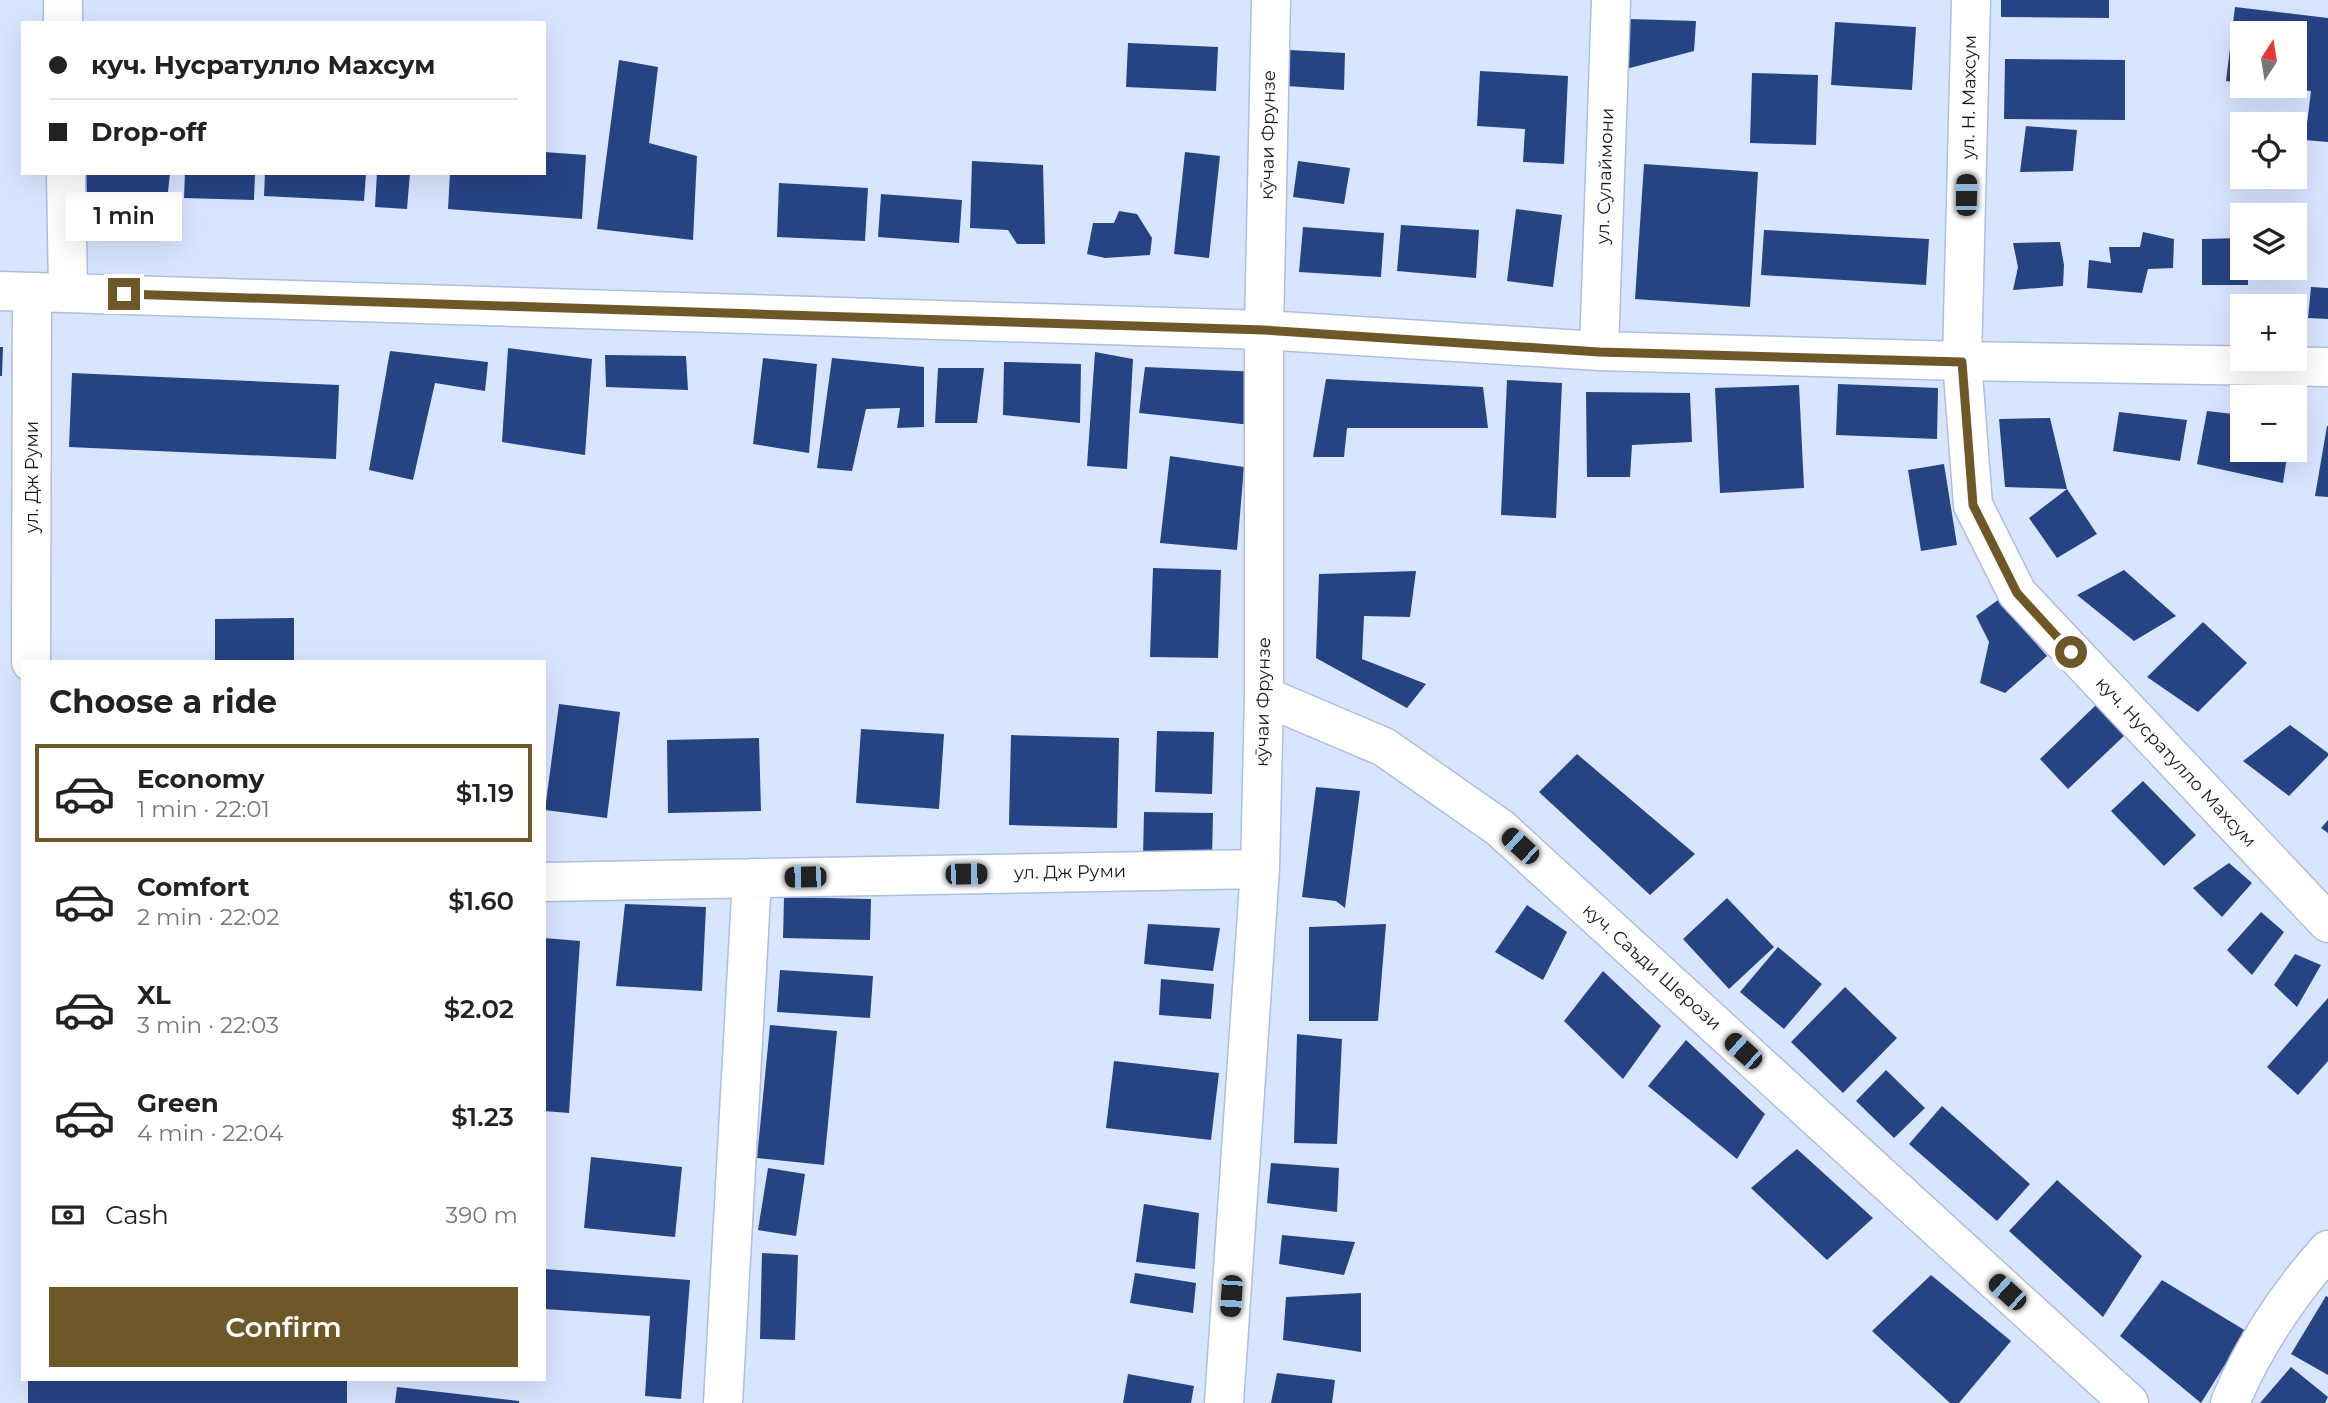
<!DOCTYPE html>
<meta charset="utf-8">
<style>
:root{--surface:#fff;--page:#f2f2f2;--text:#222;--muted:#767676;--line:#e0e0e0;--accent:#6f5828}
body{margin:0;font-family:Montserrat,sans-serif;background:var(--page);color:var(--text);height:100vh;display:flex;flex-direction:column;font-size:26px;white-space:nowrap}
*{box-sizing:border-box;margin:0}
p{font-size:23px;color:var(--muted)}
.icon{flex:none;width:38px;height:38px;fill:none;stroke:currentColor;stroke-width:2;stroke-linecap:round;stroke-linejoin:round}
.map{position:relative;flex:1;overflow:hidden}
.drawer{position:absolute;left:21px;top:660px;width:525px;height:721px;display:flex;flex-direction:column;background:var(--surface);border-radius:0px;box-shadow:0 7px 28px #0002}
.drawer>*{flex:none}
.guide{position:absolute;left:21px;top:21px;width:525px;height:154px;border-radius:0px;box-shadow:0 7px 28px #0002;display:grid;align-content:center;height:154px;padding:0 28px;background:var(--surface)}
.needle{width:46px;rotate:12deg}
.tools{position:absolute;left:2230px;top:21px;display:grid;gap:14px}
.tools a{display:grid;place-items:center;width:77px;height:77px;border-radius:0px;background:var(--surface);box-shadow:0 7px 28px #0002;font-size:35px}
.end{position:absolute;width:32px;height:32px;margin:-16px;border:9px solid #6f5828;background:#fff;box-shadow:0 0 0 4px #fff}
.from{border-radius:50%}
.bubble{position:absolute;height:49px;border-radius:0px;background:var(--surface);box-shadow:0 7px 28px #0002;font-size:23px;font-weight:600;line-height:49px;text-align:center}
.car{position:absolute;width:21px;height:42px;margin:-21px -10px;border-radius:9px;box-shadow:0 0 5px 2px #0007;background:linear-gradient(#222 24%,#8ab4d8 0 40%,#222 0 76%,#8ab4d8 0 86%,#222 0)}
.guide b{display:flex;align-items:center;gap:24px;height:66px;font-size:26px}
.guide b+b{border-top:2px solid var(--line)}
.guide i{width:18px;height:18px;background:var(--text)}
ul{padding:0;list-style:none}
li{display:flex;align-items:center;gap:21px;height:98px;margin:0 14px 10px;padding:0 14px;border:4px solid transparent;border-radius:0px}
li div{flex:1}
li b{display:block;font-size:26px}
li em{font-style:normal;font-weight:600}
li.current{border-color:var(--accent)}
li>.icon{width:63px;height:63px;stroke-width:1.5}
h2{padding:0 28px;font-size:32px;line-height:84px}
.pay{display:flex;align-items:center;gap:18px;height:77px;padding:0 28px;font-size:26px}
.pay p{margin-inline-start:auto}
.cta{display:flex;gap:14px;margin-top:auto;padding:14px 28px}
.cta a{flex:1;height:80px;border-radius:0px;background:var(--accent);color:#fff;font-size:28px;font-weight:600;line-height:80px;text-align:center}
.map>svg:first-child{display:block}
</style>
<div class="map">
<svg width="2328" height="1403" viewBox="0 0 2328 1403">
<rect width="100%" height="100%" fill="#d8e5fe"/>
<!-- building -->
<path fill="#264384" d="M 2001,0 L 2109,0 L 2109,18 L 2001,17 Z
M 2235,7 L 2328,18 L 2328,142 L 2305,140 L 2311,91 L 2280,87 L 2294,86 L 2294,33 L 2242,33 L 2242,83 L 2226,81 Z
M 1628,19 L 1696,21 L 1694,51 L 1626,69 Z
M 1835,22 L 1916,27 L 1912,90 L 1831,85 Z
M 1128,43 L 1218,47 L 1216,91 L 1126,87 Z
M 1289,50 L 1345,53 L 1344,90 L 1287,86 Z
M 2005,59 L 2125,60 L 2125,120 L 2004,119 Z
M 619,60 L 658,67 L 649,143 L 697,156 L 693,240 L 597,229 Z
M 1480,71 L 1568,76 L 1564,164 L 1523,162 L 1525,129 L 1477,126 Z
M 1752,73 L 1818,75 L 1816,145 L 1750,143 Z
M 2026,126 L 2077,130 L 2073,171 L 2020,172 Z
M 544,152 L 586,155 L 582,219 L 448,209 L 450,173 L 544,173 Z
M 1185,152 L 1220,156 L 1209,258 L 1174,254 Z
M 972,161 L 1043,165 L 1045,244 L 1017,244 L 1008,230 L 970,228 Z
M 1298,161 L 1350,168 L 1344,204 L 1293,197 Z
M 1644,164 L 1758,172 L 1750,307 L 1635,299 Z
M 83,173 L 170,173 L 167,202 L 82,195 Z
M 185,173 L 255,173 L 254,200 L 184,198 Z
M 265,173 L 366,173 L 364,201 L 264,196 Z
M 377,173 L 410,173 L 407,209 L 375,207 Z
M 779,183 L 868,188 L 865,241 L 777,237 Z
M 881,194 L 962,200 L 959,243 L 878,237 Z
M 1516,209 L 1562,215 L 1553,287 L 1507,281 Z
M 1119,211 L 1137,214 L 1152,238 L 1150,255 L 1105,258 L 1087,254 L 1093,223 L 1114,223 Z
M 1401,225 L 1479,230 L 1476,278 L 1397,271 Z
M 1303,227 L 1384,233 L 1381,277 L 1299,272 Z
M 1764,230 L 1929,239 L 1926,285 L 1761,275 Z
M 2143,232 L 2174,239 L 2173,268 L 2148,269 L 2142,293 L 2087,288 L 2089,260 L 2111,263 L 2109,247 L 2140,247 Z
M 2242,238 L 2242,268 L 2248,268 L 2248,285 L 2202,285 L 2202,239 Z
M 2060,242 L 2064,265 L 2063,286 L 2013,290 L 2018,267 L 2013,243 Z
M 2311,287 L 2328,288 L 2328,319 L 2308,318 Z
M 0,347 L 3,347 L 2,376 L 0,376 Z
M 508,348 L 592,359 L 585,455 L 502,442 Z
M 390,351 L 488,362 L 485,391 L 435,383 L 413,480 L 369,470 Z
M 1095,352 L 1133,359 L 1127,469 L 1087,466 Z
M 605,355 L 686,356 L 688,390 L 606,387 Z
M 763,358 L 817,364 L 809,453 L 753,444 Z
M 832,358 L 924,367 L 924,427 L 897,428 L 900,408 L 866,409 L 852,471 L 817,468 Z
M 1004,362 L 1081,364 L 1080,423 L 1003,415 Z
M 1145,367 L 1260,372 L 1251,425 L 1139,413 Z
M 938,368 L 984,368 L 977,423 L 935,423 Z
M 72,373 L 339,385 L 336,459 L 69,447 Z
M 1326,379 L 1483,387 L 1488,428 L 1347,428 L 1344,457 L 1313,457 Z
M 1507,380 L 1562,383 L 1556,518 L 1501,515 Z
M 1838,384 L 1938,388 L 1937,439 L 1836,435 Z
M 1799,385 L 1804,488 L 1720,493 L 1715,388 Z
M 1586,392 L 1690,393 L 1692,442 L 1632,445 L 1630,477 L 1587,477 Z
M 2207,411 L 2242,415 L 2242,450 L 2288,450 L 2283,483 L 2197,464 Z
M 2119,412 L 2187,420 L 2180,461 L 2113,451 Z
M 2050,418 L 2067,489 L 2005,487 L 1999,419 Z
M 2327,426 L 2328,426 L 2328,497 L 2315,496 Z
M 1170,456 L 1244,467 L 1237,550 L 1160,543 Z
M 1944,464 L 1957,545 L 1921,551 L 1908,470 Z
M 2067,489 L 2097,534 L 2057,558 L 2029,518 Z
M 1153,568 L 1221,570 L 1218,658 L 1150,657 Z
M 2124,570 L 2176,616 L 2134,641 L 2077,595 Z
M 1416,571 L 1410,617 L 1364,616 L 1362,659 L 1426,684 L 1407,708 L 1316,658 L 1319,574 Z
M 1998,600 L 2047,656 L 2005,693 L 1980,683 L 1989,642 L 1976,616 Z
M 294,618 L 294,662 L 215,662 L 215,619 Z
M 2203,622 L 2247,663 L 2198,712 L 2147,677 Z
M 559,704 L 620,712 L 607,818 L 545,810 Z
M 2096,705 L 2125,735 L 2068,789 L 2040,759 Z
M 2290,725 L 2328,753 L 2328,756 L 2289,796 L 2243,761 Z
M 861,729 L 944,734 L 939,809 L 856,803 Z
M 1157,731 L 1214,732 L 1212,794 L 1155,792 Z
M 1011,735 L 1119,738 L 1117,828 L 1009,825 Z
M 759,738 L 761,811 L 668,813 L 667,740 Z
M 1577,754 L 1695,854 L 1650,895 L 1539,792 Z
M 2143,781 L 2196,835 L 2164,866 L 2111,811 Z
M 1316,787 L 1360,791 L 1345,908 L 1336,901 L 1302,897 Z
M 1144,812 L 1213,813 L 1212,859 L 1143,857 Z
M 2328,820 L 2328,833 L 2321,828 Z
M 2229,863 L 2252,883 L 2222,917 L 2193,888 Z
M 784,897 L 871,899 L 870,940 L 783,938 Z
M 1727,898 L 1774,947 L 1729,989 L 1683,939 Z
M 625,904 L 706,907 L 702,991 L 616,986 Z
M 1527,905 L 1567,932 L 1543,980 L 1495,952 Z
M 2261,912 L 2284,932 L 2252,975 L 2227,950 Z
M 1148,924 L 1220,928 L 1213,971 L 1144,964 Z
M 1386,924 L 1378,1021 L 1309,1021 L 1309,927 Z
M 544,938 L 580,941 L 569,1113 L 544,1111 Z
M 1778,947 L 1822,984 L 1784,1029 L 1740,992 Z
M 2295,954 L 2321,965 L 2297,1007 L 2274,985 Z
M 780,970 L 873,976 L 870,1018 L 777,1012 Z
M 1603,971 L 1661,1026 L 1623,1079 L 1564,1021 Z
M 1161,979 L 1214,984 L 1211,1019 L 1159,1015 Z
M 1845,987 L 1897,1038 L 1843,1093 L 1791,1042 Z
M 2328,998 L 2328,1061 L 2298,1095 L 2267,1067 Z
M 770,1025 L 837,1031 L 824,1165 L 757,1158 Z
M 1297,1034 L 1342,1039 L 1337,1144 L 1294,1143 Z
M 1686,1040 L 1765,1114 L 1737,1159 L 1648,1086 Z
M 1114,1061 L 1219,1073 L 1211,1140 L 1106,1128 Z
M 1886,1070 L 1925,1108 L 1894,1138 L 1856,1101 Z
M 1942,1106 L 2030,1184 L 1997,1221 L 1909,1144 Z
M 1797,1149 L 1873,1218 L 1827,1260 L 1751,1188 Z
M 591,1157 L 682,1167 L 675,1237 L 584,1228 Z
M 1271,1163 L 1339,1168 L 1337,1212 L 1267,1203 Z
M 768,1168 L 805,1174 L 796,1236 L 758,1230 Z
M 2057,1180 L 2142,1256 L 2103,1317 L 2009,1231 Z
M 1144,1204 L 1199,1213 L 1195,1269 L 1136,1262 Z
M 1282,1235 L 1355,1242 L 1344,1275 L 1279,1264 Z
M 762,1253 L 798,1255 L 795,1340 L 760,1339 Z
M 544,1269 L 690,1280 L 681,1399 L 645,1396 L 650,1316 L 544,1309 Z
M 1135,1273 L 1196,1283 L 1193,1313 L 1130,1303 Z
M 1931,1275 L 2011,1341 L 1959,1403 L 1950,1403 L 1872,1331 Z
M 2162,1280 L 2246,1331 L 2201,1403 L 2120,1336 Z
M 1361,1293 L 1361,1352 L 1283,1340 L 1286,1297 Z
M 2326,1296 L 2328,1297 L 2328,1375 L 2291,1354 Z
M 2291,1367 L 2328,1397 L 2325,1403 L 2260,1403 Z
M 1277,1373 L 1335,1380 L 1332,1403 L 1271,1403 Z
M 1128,1374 L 1194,1386 L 1191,1403 L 1123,1403 Z
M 28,1379 L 347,1379 L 347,1403 L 28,1403 Z
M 397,1387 L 519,1401 L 519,1403 L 395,1403 Z"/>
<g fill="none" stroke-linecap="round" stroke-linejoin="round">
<defs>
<path id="minor" d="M 63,0 L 63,23
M 1971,0 L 1962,361 L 1973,505 L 2017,593 L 2328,923
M 66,173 L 68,292
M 0,291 L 1264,330 L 1599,351 L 1962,361 L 2328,367
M 1599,351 L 1611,0
M 31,662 L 32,292
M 1264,696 L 1384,747 L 1500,828 L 2129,1403
M 544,882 L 1260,869
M 723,1403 L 752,878
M 1224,1403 L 1260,869 L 1264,696 L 1264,330 L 1271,0
M 2230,1403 C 2252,1349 2289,1293 2328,1250"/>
</defs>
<!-- minor casing -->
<use href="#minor" stroke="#aebedc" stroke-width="41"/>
<!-- minor -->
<use href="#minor" stroke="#fff" stroke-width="38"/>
</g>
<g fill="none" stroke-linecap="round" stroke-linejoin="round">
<!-- route -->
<path stroke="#6f5828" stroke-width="9" d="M 124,294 L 1264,330 L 1599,352 L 1962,362 L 1973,505 L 2017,593 L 2071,652"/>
</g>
<g text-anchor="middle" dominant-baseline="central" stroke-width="7" stroke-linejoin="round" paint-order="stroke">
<!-- street labels -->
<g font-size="18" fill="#151a25" stroke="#fff">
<text transform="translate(1969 97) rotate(-89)">ул. Н. Махсум</text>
<text transform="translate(1268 135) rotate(-89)">кӯчаи Фрунзе</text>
<text transform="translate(1605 176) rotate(-88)">ул. Сулаймони</text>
<text transform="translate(32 477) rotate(-90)">ул. Дж Руми</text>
<text transform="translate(1263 702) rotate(-89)">кӯчаи Фрунзе</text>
<text transform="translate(2176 762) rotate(47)">куч. Нусратулло Махсум</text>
<text transform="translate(1070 872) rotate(-1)">ул. Дж Руми</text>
<text transform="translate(1652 967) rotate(42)">куч. Саъди Шерози</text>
</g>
</g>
</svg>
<div class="tools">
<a><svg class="needle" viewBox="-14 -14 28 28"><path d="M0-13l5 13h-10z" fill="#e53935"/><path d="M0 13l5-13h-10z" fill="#767676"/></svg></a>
<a><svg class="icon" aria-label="locate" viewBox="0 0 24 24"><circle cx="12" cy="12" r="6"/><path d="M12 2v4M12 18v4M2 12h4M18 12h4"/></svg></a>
<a><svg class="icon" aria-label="layers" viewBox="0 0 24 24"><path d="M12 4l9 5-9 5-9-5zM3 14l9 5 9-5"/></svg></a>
<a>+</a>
<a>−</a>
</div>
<i class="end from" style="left:2071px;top:652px"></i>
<i class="end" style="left:124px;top:294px"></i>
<div class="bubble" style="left:66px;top:192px;width:116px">1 min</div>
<i class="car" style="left:1966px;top:195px;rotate:1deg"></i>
<i class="car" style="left:1520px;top:846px;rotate:312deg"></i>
<i class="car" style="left:966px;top:874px;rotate:89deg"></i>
<i class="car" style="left:805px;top:877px;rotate:269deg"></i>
<i class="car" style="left:1743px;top:1051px;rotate:312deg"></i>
<i class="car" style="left:2007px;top:1292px;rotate:312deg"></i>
<i class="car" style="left:1231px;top:1296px;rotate:184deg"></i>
<div class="guide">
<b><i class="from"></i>куч. Нусратулло Махсум</b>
<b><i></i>Drop-off</b>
</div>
<section class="drawer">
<h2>Choose a ride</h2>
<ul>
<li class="current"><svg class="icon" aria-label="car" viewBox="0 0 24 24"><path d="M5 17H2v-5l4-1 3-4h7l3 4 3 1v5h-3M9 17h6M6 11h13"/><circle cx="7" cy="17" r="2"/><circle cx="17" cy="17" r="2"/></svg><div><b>Economy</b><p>1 min · 22:01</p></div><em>$1.19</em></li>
<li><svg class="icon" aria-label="car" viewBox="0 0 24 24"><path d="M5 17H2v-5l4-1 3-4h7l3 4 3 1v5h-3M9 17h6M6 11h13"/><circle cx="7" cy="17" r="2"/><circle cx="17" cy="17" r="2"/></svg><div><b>Comfort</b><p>2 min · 22:02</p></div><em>$1.60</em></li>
<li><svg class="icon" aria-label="car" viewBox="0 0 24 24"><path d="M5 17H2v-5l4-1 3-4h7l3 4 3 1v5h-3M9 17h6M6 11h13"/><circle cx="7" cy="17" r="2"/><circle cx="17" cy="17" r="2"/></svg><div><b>XL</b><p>3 min · 22:03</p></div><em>$2.02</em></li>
<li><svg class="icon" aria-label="car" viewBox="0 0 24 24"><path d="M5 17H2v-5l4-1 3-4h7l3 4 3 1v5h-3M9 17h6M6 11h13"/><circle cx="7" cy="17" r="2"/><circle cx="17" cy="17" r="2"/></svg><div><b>Green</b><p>4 min · 22:04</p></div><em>$1.23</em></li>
</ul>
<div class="pay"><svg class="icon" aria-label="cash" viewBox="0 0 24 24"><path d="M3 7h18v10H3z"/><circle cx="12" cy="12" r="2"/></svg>Cash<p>390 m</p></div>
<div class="cta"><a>Confirm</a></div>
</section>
</div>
